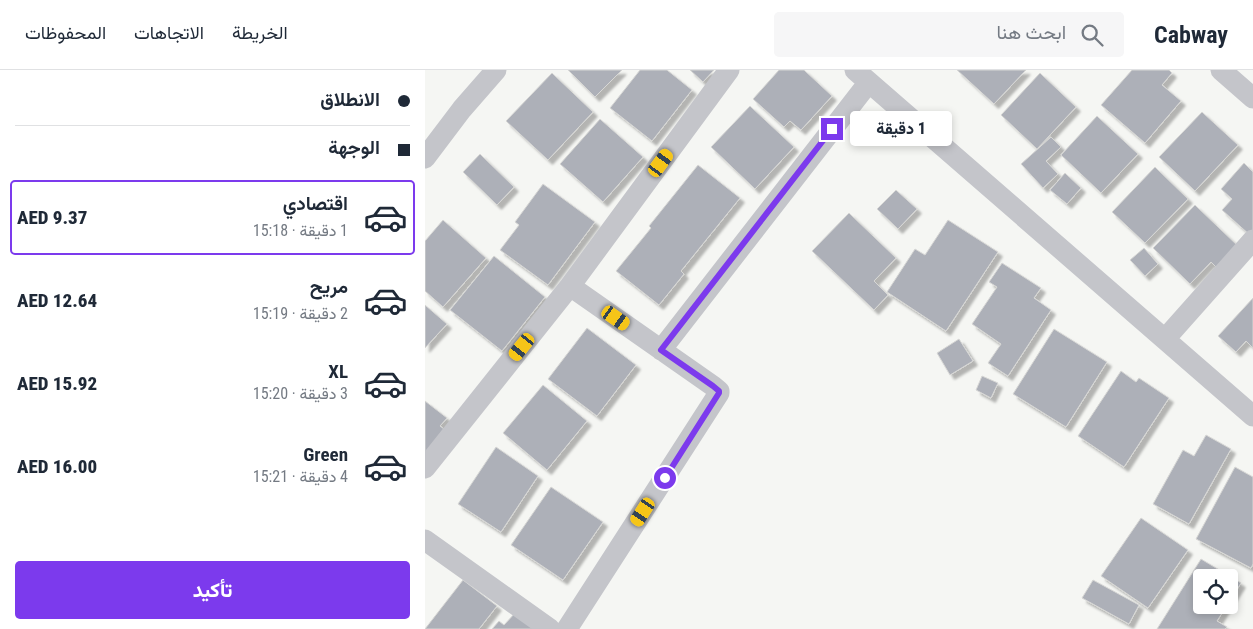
<!DOCTYPE html>
<html lang="ar">
<meta charset="utf-8">
<style>
:root{--surface:#fff;--page:#f6f6f7;--text:#1f2937;--muted:#747a83;--line:#e0e1e3;--accent:#7c3aed}
body{margin:0;font-family:"Roboto Condensed",Vazirmatn,sans-serif;background:var(--page);color:var(--text);direction:rtl;height:100vh;display:flex;flex-direction:column;font-size:19px;white-space:nowrap}
*{box-sizing:border-box;margin:0}
p{font-size:16px;color:var(--muted)}
.icon{flex:none;width:28px;height:28px;fill:none;stroke:currentColor;stroke-width:2;stroke-linecap:round;stroke-linejoin:round}
.map{position:relative;flex:1;overflow:hidden;direction:ltr}
.details{display:flex;flex-direction:column;background:var(--surface);width:425px}
.details>*{flex:none}
.banner{display:grid;align-content:center;height:110px;padding:0 15px;background:var(--surface)}
.tools{position:absolute;left:768px;top:499px;display:grid;gap:10px}
.tools a{display:grid;place-items:center;width:45px;height:45px;border-radius:5px;background:var(--surface);box-shadow:0 2px 8px #0003;font-size:25px}
.end{position:absolute;width:22px;height:22px;margin:-11px;border:6px solid #7c3aed;background:#fff;box-shadow:0 0 0 2px #fff}
.from{border-radius:50%}
.bubble{position:absolute;height:35px;border-radius:5px;background:var(--surface);box-shadow:0 2px 8px #0003;font-size:16px;font-weight:800;line-height:35px;text-align:center;direction:rtl}
.car{position:absolute;width:15px;height:30px;margin:-15px -8px;border-radius:6px;box-shadow:0 0 4px 1px #0007;background:linear-gradient(#f5c518 24%,#345 0 40%,#f5c518 0 76%,#345 0 86%,#f5c518 0)}
.banner b{display:flex;align-items:center;gap:18px;height:48px;font-size:19px}
.banner b+b{border-top:1px solid var(--line)}
.banner i{width:12px;height:12px;background:var(--text)}
ul{padding:0;list-style:none}
li{display:flex;align-items:center;gap:15px;height:75px;margin:0 10px 8px;padding:0 5px;border:2px solid transparent;border-radius:5px}
li div{flex:1}
li b{display:block;font-size:19px}
li em{font-style:normal;font-weight:800}
li.current{border-color:var(--accent)}
li>.icon{width:45px;height:45px;stroke-width:1.5}
.button{display:flex;gap:10px;margin-top:auto;padding:10px 15px}
.button a{flex:1;height:58px;border-radius:5px;background:var(--accent);color:#fff;font-size:20px;font-weight:800;line-height:58px;text-align:center}
header{display:flex;align-items:center;gap:30px;box-sizing:border-box;height:70px;padding:0 25px;background:var(--surface);border-bottom:1px solid var(--line)}
header strong{font-size:24px}
nav{display:flex;gap:28px;margin-inline-start:auto;font-size:18px}
.search{width:350px;height:45px;background:var(--page);display:flex;align-items:center;gap:12px;box-sizing:border-box;padding:0 18px;border-radius:5px;color:var(--muted);font-size:19px}
main{display:flex;flex:1;min-height:0}
.map>svg:first-child{display:block}
</style>
<header>
<strong>Cabway</strong>
<div class="search"><svg class="icon" aria-label="search" viewBox="0 0 24 24"><circle cx="10" cy="10" r="6"/><path d="M15 15l6 6"/></svg>ابحث هنا</div>
<nav><a>الخريطة</a><a>الاتجاهات</a><a>المحفوظات</a></nav>
</header>
<main>
<div class="map">
<svg width="828" height="559" viewBox="0 0 828 559">
<defs>
<filter id="shadow"><feDropShadow dx="4.5" dy="4.5" stdDeviation="1" flood-color="#0004"/></filter>
</defs>
<rect width="100%" height="100%" fill="#f5f6f3"/>
<!-- building -->
<path fill="#adb0b8" stroke="#d7d7d5" filter="url(#shadow)" d="M 143,0 L 197,0 L 170,27 Z
M 215,0 L 242,0 L 267,20 L 227,71 L 185,38 Z
M 265,0 L 289,0 L 278,12 Z
M 354,0 L 379,0 L 407,26 L 376,60 L 365,51 L 359,57 L 328,29 Z
M 532,0 L 601,0 L 569,34 Z
M 707,0 L 744,0 L 747,3 L 737,15 L 756,31 L 720,73 L 676,35 Z
M 127,3 L 168,42 L 123,90 L 81,51 Z
M 615,3 L 651,37 L 612,79 L 576,45 Z
M 325,36 L 369,77 L 330,119 L 286,77 Z
M 777,42 L 813,75 L 770,121 L 734,87 Z
M 672,46 L 713,84 L 676,123 L 636,85 Z
M 175,49 L 218,87 L 178,132 L 135,94 Z
M 626,67 L 636,77 L 621,91 L 633,104 L 618,118 L 596,94 Z
M 55,84 L 89,117 L 72,135 L 38,102 Z
M 819,93 L 828,102 L 828,163 L 826,166 L 797,140 L 807,129 L 796,119 Z
M 273,95 L 315,128 L 256,201 L 259,204 L 234,235 L 191,201 L 226,158 L 224,156 Z
M 730,97 L 763,129 L 720,173 L 687,142 Z
M 640,103 L 656,118 L 642,134 L 625,120 Z
M 118,114 L 170,152 L 123,215 L 75,180 L 94,155 L 90,152 Z
M 471,120 L 492,139 L 473,159 L 452,139 Z
M 770,135 L 814,177 L 793,199 L 786,192 L 765,214 L 728,178 Z
M 424,143 L 471,188 L 449,211 L 463,225 L 449,240 L 387,181 Z
M 18,150 L 61,188 L 18,237 L 0,221 L 0,171 Z
M 523,150 L 573,182 L 521,261 L 462,222 L 490,179 L 500,185 Z
M 719,178 L 733,194 L 720,206 L 705,190 Z
M 69,186 L 120,227 L 77,281 L 25,240 Z
M 577,193 L 616,218 L 609,228 L 626,240 L 583,306 L 563,293 L 576,274 L 547,254 L 572,217 L 564,212 Z
M 828,228 L 828,278 L 821,271 L 811,282 L 793,266 Z
M 0,235 L 22,254 L 0,278 Z
M 162,258 L 211,295 L 172,346 L 123,309 Z
M 629,259 L 682,292 L 641,357 L 588,324 Z
M 534,269 L 548,291 L 525,305 L 512,283 Z
M 696,301 L 711,312 L 714,308 L 744,328 L 699,397 L 653,366 Z
M 557,306 L 573,313 L 566,328 L 551,320 Z
M 118,315 L 162,351 L 122,400 L 78,363 Z
M 0,331 L 22,348 L 15,356 L 23,362 L 0,393 Z
M 781,365 L 806,379 L 764,454 L 728,434 L 758,380 L 769,386 Z
M 71,377 L 113,406 L 76,462 L 33,434 Z
M 810,397 L 828,407 L 828,494 L 826,498 L 771,469 Z
M 126,417 L 178,452 L 138,510 L 86,475 Z
M 716,448 L 763,480 L 723,538 L 676,506 Z
M 776,489 L 816,513 L 804,532 L 804,508 L 776,508 L 776,535 L 802,535 L 792,551 L 802,557 L 800,559 L 732,559 Z
M 38,510 L 72,536 L 54,559 L 0,559 Z
M 668,510 L 714,535 L 704,554 L 657,528 Z
M 90,543 L 111,559 L 67,559 L 74,551 L 79,555 Z"/>
<g fill="none" stroke-linecap="round" stroke-linejoin="round">
<!-- minor -->
<path stroke="#c4c5ca" stroke-width="21" d="M 430,0 L 828,346
M 796,0 L 828,28
M 0,88 L 37,39 L 71,0
M 740,269 L 828,170
M 236,280 L 444,12
M 0,398 L 145,216
M 0,470 L 125,559
M 142,559 L 294,323 L 294,321 L 288,316 L 145,216 L 304,0"/>
</g>
<g fill="none" stroke-linecap="round" stroke-linejoin="round">
<!-- route -->
<path stroke="#7c3aed" stroke-width="6" d="M 240,408 L 294,323 L 294,321 L 288,316 L 236,280 L 407,59"/>
</g>
</svg>
<div class="tools">
<a><svg class="icon" aria-label="locate" viewBox="0 0 24 24"><circle cx="12" cy="12" r="6"/><path d="M12 2v4M12 18v4M2 12h4M18 12h4"/></svg></a>
</div>
<i class="end from" style="left:240px;top:408px"></i>
<i class="end" style="left:407px;top:59px"></i>
<div class="bubble" style="left:425px;top:41px;width:102px">1 دقيقة</div>
<i class="car" style="left:236px;top:93px;rotate:36deg"></i>
<i class="car" style="left:191px;top:248px;rotate:125deg"></i>
<i class="car" style="left:97px;top:277px;rotate:219deg"></i>
<i class="car" style="left:218px;top:442px;rotate:213deg"></i>
</div>
<section class="details">
<div class="banner">
<b><i class="from"></i>الانطلاق</b>
<b><i></i>الوجهة</b>
</div>
<ul>
<li class="current"><svg class="icon" aria-label="car" viewBox="0 0 24 24"><path d="M5 17H2v-5l4-1 3-4h7l3 4 3 1v5h-3M9 17h6M6 11h13"/><circle cx="7" cy="17" r="2"/><circle cx="17" cy="17" r="2"/></svg><div><b>اقتصادي</b><p>1 دقيقة · 15:18</p></div><em>AED 9.37</em></li>
<li><svg class="icon" aria-label="car" viewBox="0 0 24 24"><path d="M5 17H2v-5l4-1 3-4h7l3 4 3 1v5h-3M9 17h6M6 11h13"/><circle cx="7" cy="17" r="2"/><circle cx="17" cy="17" r="2"/></svg><div><b>مريح</b><p>2 دقيقة · 15:19</p></div><em>AED 12.64</em></li>
<li><svg class="icon" aria-label="car" viewBox="0 0 24 24"><path d="M5 17H2v-5l4-1 3-4h7l3 4 3 1v5h-3M9 17h6M6 11h13"/><circle cx="7" cy="17" r="2"/><circle cx="17" cy="17" r="2"/></svg><div><b>XL</b><p>3 دقيقة · 15:20</p></div><em>AED 15.92</em></li>
<li><svg class="icon" aria-label="car" viewBox="0 0 24 24"><path d="M5 17H2v-5l4-1 3-4h7l3 4 3 1v5h-3M9 17h6M6 11h13"/><circle cx="7" cy="17" r="2"/><circle cx="17" cy="17" r="2"/></svg><div><b>Green</b><p>4 دقيقة · 15:21</p></div><em>AED 16.00</em></li>
</ul>
<div class="button"><a>تأكيد</a></div>
</section>
</main>
